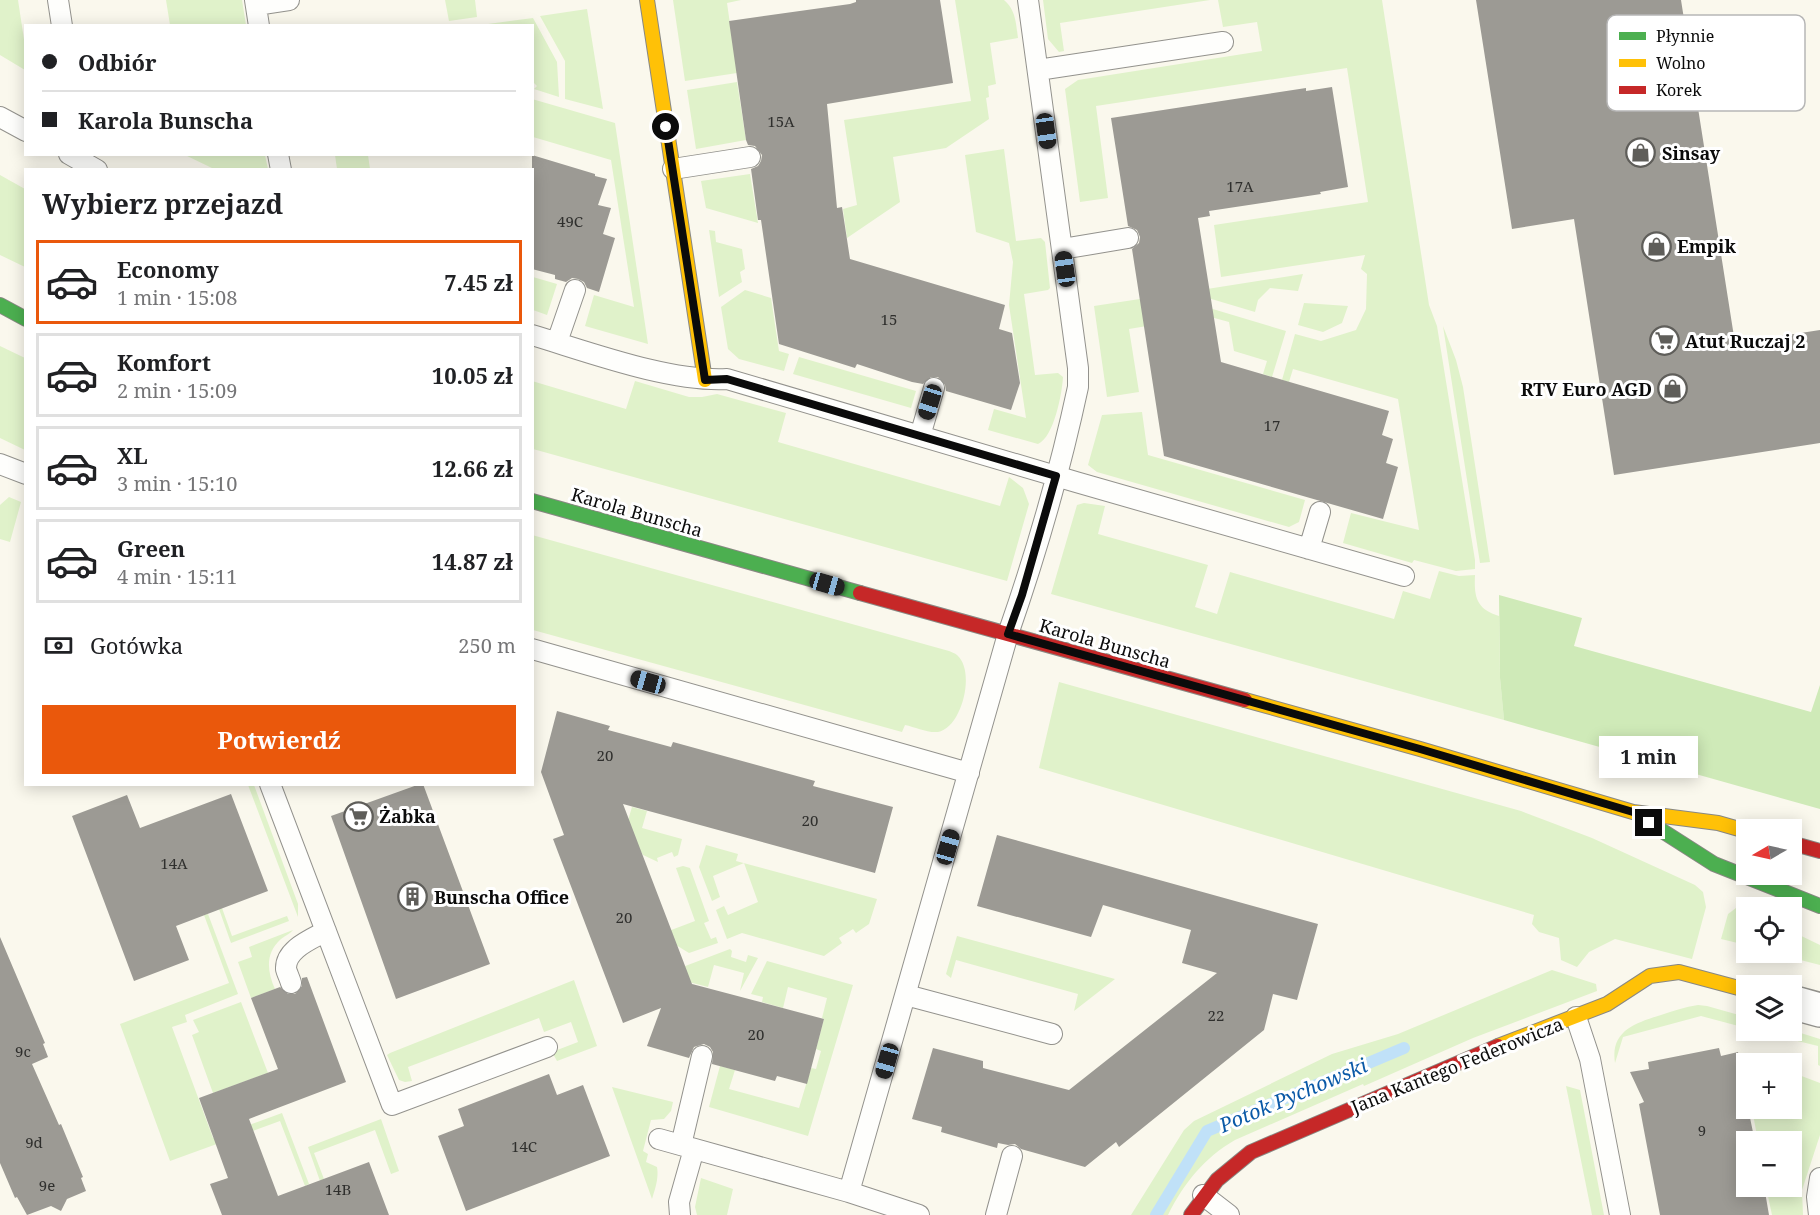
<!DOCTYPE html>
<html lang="pl">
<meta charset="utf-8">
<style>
:root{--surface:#fff;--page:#f2f2f2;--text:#202124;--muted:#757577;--line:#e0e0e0;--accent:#ea580c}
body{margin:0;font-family:"Noto Serif",serif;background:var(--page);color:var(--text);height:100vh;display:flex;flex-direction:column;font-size:22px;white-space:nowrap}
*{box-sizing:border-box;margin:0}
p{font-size:20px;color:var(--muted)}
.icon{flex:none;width:33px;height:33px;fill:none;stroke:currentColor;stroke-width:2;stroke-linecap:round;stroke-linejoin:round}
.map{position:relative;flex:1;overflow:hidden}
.details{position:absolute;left:24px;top:168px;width:510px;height:618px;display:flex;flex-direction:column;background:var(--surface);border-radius:0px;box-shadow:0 3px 15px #0003}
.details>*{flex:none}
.top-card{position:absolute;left:24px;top:24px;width:510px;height:132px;border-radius:0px;box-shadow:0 3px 15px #0003;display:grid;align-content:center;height:132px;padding:0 18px;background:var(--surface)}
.needle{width:39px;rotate:261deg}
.tools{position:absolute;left:1736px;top:819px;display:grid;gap:12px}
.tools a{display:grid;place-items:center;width:66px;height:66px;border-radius:0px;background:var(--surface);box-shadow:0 3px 15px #0003;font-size:30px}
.end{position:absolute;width:27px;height:27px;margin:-14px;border:8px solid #0b0b0b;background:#fff;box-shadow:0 0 0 3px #fff}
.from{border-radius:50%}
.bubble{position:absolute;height:42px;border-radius:0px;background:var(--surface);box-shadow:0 3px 15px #0003;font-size:20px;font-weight:700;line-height:42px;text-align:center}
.car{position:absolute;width:18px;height:36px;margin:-18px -9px;border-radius:8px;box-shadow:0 0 4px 2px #0007;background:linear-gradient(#222 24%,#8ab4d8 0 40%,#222 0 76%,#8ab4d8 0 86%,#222 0)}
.top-card b{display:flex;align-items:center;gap:21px;height:57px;font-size:22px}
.top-card b+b{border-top:2px solid var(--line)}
.top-card i{width:15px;height:15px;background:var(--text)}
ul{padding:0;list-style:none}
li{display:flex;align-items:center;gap:18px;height:84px;margin:0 12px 9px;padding:0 6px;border:3px solid var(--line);border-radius:0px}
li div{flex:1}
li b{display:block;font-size:22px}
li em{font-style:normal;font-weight:700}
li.on{border-color:var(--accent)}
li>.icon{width:54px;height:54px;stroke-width:1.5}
h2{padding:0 18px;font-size:27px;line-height:72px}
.pay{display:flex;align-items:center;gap:15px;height:66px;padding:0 18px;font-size:22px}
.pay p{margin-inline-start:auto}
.button{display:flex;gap:12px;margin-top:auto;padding:12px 18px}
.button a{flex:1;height:69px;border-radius:0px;background:var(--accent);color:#fff;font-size:24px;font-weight:700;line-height:69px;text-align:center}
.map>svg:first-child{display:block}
</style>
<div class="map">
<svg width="1820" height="1215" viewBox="0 0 1820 1215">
<rect width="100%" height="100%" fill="#faf8ed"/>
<!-- green -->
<path fill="#e0f2ca" d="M 0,0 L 18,0 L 25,46 L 25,70 L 0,55 Z
M 166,0 L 242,0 L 246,25 L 170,25 Z
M 445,0 L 475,0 L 477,17 L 449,21 Z
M 673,0 L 741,0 L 727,3 L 737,73 L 685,81 Z
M 955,0 L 1004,0 C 1016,10 1016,24 1018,38 L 990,43 L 996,84 L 988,86 L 989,97 L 986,98 L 989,119 L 946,148 L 893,157 L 900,202 L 847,238 L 843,209 L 857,205 L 844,120 L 971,101 Z
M 1043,0 L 1210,0 L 1060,23 L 1064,51 L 1059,52 L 1048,39 Z
M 1218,0 L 1382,0 L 1429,305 L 1437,326 L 1475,560 L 1475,569 L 1456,571 L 1414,560 L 1412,563 L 1343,543 L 1351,513 L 1419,530 L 1398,399 L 1293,369 L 1289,382 L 1282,380 L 1295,334 L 1321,341 L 1356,330 L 1366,309 L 1367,274 L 1361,269 L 1365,255 L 1221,277 L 1214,225 L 1368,202 L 1347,68 L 1096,106 L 1108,198 L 1080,202 L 1065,89 L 1078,80 L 1262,51 L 1257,22 L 1223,27 Z
M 587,9 L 603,109 L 565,99 L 565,61 L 540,16 Z
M 533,18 L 557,62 L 559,97 L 534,89 L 537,86 L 533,82 L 532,26 L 488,24 Z
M 737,82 L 746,140 L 696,149 L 687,90 Z
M 532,99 L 615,123 L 648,344 L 585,326 L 594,295 L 634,307 L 611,160 L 533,137 Z
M 1004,149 L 1016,241 L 1041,238 L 1045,242 L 1050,288 L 1048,290 L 1024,294 L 1035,375 L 1058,373 L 1063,377 C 1062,394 1054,437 1038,444 L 988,430 L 994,409 L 1026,418 L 1009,305 L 1013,262 L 1009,243 L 976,232 L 965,155 Z
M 185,155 L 265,155 L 268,169 L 214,169 Z
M 335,155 L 368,155 L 370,169 L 337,169 Z
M 750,174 L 758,223 L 706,208 L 701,181 Z
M 0,175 L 25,189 L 25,267 L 0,255 Z
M 709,230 L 715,231 L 716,242 L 742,249 L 745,269 L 740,272 L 742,282 L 719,297 Z
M 1303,274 L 1298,291 L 1270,288 L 1258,300 L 1255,312 L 1188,292 Z
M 533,277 L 557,284 L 547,315 L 533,310 Z
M 745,290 L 771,298 L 779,351 L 789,354 L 784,371 L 739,359 L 728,349 L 721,307 Z
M 1166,295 L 1286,331 L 1272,377 L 1263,374 L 1267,361 L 1234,351 L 1229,322 L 1207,316 L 1129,329 L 1139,392 L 1107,397 L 1094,306 Z
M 1304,303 L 1348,306 L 1342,323 L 1323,332 L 1298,325 Z
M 1443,326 L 1456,360 L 1463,387 L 1490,562 L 1480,563 Z
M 0,346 L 25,358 L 25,450 L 0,438 Z
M 799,357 L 916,391 L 911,408 L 793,374 Z
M 532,381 L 626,409 L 635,381 L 689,397 L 702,397 L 717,394 L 786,413 L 778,442 L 1000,506 L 1009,477 L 1023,488 L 1029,504 L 1007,581 L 533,449 Z
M 1142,412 L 1148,455 L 1305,500 L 1299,522 L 1289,527 L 1097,472 L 1088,465 L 1102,415 Z
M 9,497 L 21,502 L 10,542 L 0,539 L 0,505 Z
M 1084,503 L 1105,506 L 1098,534 L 1208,565 L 1195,607 L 1217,614 L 1230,572 L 1394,619 L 1403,591 L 1430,599 L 1439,571 L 1459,576 L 1475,575 C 1474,597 1476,609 1499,616 L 1500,678 L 1504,720 L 1051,594 L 1077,505 Z
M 532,535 L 949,651 C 951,652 955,653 957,655 C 976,671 962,728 938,732 C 927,733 915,727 905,725 L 902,732 L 533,630 Z
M 1059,682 L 1521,811 L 1592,838 L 1695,885 L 1703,892 L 1706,907 L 1692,959 L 1615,939 L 1589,952 L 1577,967 L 1561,960 L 1559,938 L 1539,932 L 1532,924 L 1534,915 L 1039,768 Z
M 248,785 L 254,785 L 298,904 L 298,917 Z
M 632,807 L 647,811 L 642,828 L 682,839 L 678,855 L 674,857 L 672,852 L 657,858 L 658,862 L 643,855 L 626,827 Z
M 706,845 L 738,854 L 736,861 L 877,899 L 869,924 L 856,933 L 853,929 L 839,938 L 842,943 L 824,956 L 742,933 L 727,939 L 716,910 L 724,906 L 728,915 L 758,902 L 744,863 L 713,876 L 720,897 L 712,901 L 699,867 Z
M 683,866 L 690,868 L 709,921 L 704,923 L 711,939 L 716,937 L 718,943 L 689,953 L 676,945 L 666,932 L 695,921 L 676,868 Z
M 222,908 L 232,936 L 287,916 L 289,921 L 231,943 L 219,909 Z
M 1736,908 L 1746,911 L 1746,945 L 1721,939 L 1728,914 Z
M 208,914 L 238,994 L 185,1015 L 187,1022 L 172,1027 L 213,1138 L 282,1113 L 309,1184 L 305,1186 L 280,1121 L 170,1161 L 120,1024 L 229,983 L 204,915 Z
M 293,930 C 290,934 286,935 281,939 C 265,953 267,971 275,989 L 251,998 L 238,962 L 252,957 L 249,947 Z
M 1791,931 L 1820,945 L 1820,965 L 1773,953 L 1791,952 Z
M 957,936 L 1115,979 L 1074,1011 L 1078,994 L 956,960 L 951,978 L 946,974 Z
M 730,949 L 732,951 L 731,957 L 746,962 L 748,955 L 758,958 L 740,991 L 744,973 L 714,965 L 708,987 L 685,981 L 680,968 Z
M 767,961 L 853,985 L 808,1136 L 709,1107 L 720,1066 L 735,1070 L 729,1089 L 799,1108 L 811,1068 L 816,1069 L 821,1051 L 816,1049 L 824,1019 L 822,1018 L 827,998 L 788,987 L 783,1008 L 762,1002 L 763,997 L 751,994 Z
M 1552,970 L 1596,984 L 1597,991 L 1473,1038 L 1364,1086 L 1363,1084 L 1235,1140 C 1204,1158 1184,1183 1168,1215 L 1131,1215 L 1184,1130 L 1194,1121 L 1332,1054 L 1398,1034 Z
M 574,980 L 597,1046 L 557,1061 L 552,1052 L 578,1042 L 571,1022 L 544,1032 L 539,1018 L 408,1067 L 412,1081 L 405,1082 L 399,1080 L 387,1055 L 390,1053 Z
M 241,1002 L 268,1073 L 213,1093 L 192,1035 L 199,1032 L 193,1020 Z
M 1698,1005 L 1707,1006 L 1746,1017 L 1746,1028 L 1701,1016 L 1623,1037 L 1615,1063 C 1610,1031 1635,1023 1661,1015 C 1673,1011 1685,1007 1698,1005 Z
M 1791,1030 L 1820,1039 L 1820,1066 L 1818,1065 L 1818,1046 L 1756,1031 Z
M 1791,1072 L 1820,1083 L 1820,1135 L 1802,1190 L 1803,1215 L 1772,1215 L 1766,1187 L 1791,1186 L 1791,1142 L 1758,1141 L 1752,1109 L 1791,1108 Z
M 1566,1086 L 1580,1090 L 1604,1215 L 1592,1215 Z
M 612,1087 L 673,1102 L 671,1111 L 664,1119 L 651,1120 L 643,1151 L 648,1154 L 646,1162 L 657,1167 C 659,1178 655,1189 652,1199 Z
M 381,1119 L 399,1171 L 391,1174 L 375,1130 L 314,1153 L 324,1179 L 320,1181 L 308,1147 Z
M 701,1178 L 733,1189 L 727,1215 L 697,1215 L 695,1207 Z"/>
<!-- forest -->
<path fill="#cfeab8" d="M 1499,595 L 1582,618 L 1574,646 L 1811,712 L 1820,685 L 1820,809 L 1504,720 L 1500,678 Z"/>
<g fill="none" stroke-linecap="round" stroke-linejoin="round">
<!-- stream -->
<path stroke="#c0e1f8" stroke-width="12" d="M 1156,1215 L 1207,1131 L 1404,1048"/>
</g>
<!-- building -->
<path fill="#9c9a94" d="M 856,0 L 940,0 L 953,83 L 827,104 L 837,208 L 842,207 L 850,259 L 1005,305 L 999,329 L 1012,333 L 1020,383 L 1011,410 L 946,391 L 945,385 L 938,377 L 931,377 L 923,384 L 912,382 L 857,364 L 855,368 L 779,344 L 761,220 L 758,220 L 751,169 L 758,166 L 761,161 L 762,155 L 755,146 L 748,145 L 746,140 L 729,21 L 850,4 L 856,2 Z
M 1476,0 L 1681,0 L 1735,343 L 1820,330 L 1820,443 L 1614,475 L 1574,219 L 1512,229 Z
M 1332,87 L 1348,187 L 1320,192 L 1321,194 L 1209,211 L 1210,216 L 1198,218 L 1221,362 L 1389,411 L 1382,435 L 1393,439 L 1386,463 L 1398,467 L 1383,519 L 1164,456 L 1132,249 L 1139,243 L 1140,237 L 1137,230 L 1128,226 L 1111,118 L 1306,88 L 1306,91 Z
M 532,155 L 595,174 L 595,176 L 607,179 L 598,205 L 611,208 L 603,234 L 615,238 L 599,292 L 587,288 L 584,282 L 578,279 L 572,278 L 566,282 L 555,279 L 555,275 L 532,269 Z
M 557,711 L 610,726 L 608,730 L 671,747 L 673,742 L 815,781 L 813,786 L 893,807 L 875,873 L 623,804 L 692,984 L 824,1019 L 807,1084 L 777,1076 L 775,1081 L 712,1064 L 713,1052 L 710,1047 L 704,1044 L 694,1047 L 689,1058 L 647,1046 L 661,1008 L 623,1023 L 553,839 L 564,835 L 541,772 Z
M 420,784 L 423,784 L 490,964 L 396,999 L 331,816 Z
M 231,794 L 268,891 L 176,926 L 189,960 L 134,981 L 72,816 L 127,795 L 140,828 Z
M 997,835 L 1318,924 L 1297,1000 L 1273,994 L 1264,1030 L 1119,1147 L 1116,1142 L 1085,1167 L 1021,1149 L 1015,1144 L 1008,1145 L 998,1143 L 997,1148 L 941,1132 L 942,1127 L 912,1119 L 933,1048 L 983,1061 L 983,1068 L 1069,1090 L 1217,973 L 1182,963 L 1191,930 L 1103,905 L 1091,937 L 977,906 Z
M 0,937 L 45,1043 L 43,1044 L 48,1057 L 32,1064 L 59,1125 L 61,1124 L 83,1177 L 81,1178 L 86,1191 L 67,1199 L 61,1211 L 51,1206 L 27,1215 L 17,1197 L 15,1198 L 0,1163 Z
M 307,977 L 346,1082 L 249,1119 L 278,1196 L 369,1162 L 389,1215 L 222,1215 L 210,1184 L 228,1178 L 199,1098 L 278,1069 L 251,998 L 280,987 L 288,994 L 295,994 L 302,986 L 302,978 Z
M 1719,1048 L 1721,1056 L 1738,1052 L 1746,1096 L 1746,1108 L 1748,1108 L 1755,1142 L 1746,1142 L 1746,1186 L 1764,1186 L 1769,1215 L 1660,1215 L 1639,1104 L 1644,1102 L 1630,1072 L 1649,1069 L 1648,1062 Z
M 549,1074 L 557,1095 L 583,1085 L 610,1156 L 466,1211 L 438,1136 L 464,1126 L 458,1109 Z"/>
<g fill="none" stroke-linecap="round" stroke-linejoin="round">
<defs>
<path id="lane" d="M 58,0 L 62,26
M 255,0 L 259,26
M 256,5 L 289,0
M 1038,70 L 1223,42
M 0,117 L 26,131
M 69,154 L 97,170
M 278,154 L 281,170
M 673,169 L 750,157
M 1062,249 L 1128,238
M 532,335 C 589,352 669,382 727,379 L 1076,482 L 1404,576
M 557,342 L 575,290
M 920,436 L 934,388
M 0,464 L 26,474
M 1309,549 L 1320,512
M 532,649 L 969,773
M 270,784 L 392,1105 L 547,1047
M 291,983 C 290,979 287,973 286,969 C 285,949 312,939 326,931
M 906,995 L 1052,1034
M 1576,1017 L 1590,1059 L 1620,1215
M 659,1139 L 849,1192
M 681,1145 L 702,1056
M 1203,1195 L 1229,1215
M 680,1215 L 679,1202 L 694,1149
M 919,1215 L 849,1192 L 1008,634 C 1036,554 1060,471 1078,387 L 1078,368 L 1028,0
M 996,1215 L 1012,1156
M 1819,1215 L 1817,1197 L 1820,1178"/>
<path id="street" d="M 1791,1002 L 1820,1010"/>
<path id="fast" d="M 0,305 L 26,319
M 532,501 L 860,593
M 1642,818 L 1714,864 L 1820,906"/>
<path id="slow" d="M 647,0 L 705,380
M 1245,700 L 1420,749 L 1633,812 L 1718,823 L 1746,831
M 1498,1046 L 1607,1004 L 1650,976 L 1679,972 L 1746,990"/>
<path id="jam" d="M 860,593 L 1245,700
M 1791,843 L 1820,851
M 1191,1215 L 1217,1180 L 1251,1152 L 1498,1046"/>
</defs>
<!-- lane casing -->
<use href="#lane" stroke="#93928d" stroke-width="22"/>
<!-- street casing -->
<use href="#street" stroke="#93928d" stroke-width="36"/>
<!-- fast casing -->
<use href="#fast" stroke="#898883" stroke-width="16"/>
<!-- slow casing -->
<use href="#slow" stroke="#898883" stroke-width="16"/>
<!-- jam casing -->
<use href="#jam" stroke="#898883" stroke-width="16"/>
<!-- lane -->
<use href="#lane" stroke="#fefefc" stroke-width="20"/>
<!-- street -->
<use href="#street" stroke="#fefefc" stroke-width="33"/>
<!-- fast -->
<use href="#fast" stroke="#4caf50" stroke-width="14"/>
<!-- slow -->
<use href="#slow" stroke="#ffc107" stroke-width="14"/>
<!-- jam -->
<use href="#jam" stroke="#c62828" stroke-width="14"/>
</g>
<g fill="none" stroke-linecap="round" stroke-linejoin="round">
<!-- route -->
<path stroke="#0b0b0b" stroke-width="8" d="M 666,127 L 705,380 L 727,379 L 1056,476 L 1022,595 L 1008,634 L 1420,749 L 1633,812 L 1649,823"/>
</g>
<!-- icons -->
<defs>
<symbol id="shop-ring" viewBox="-11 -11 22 22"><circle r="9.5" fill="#fff" stroke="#5f5e5a" stroke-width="1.5"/><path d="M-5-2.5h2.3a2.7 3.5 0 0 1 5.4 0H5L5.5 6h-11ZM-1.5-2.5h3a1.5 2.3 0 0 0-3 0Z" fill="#5f5e5a"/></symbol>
<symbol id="supermarket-ring" viewBox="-11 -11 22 22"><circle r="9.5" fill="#fff" stroke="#5f5e5a" stroke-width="1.5"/><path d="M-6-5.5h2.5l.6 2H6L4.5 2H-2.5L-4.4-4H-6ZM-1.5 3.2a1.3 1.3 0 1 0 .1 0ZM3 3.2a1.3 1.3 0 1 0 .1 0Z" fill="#5f5e5a"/></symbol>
<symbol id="building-ring" viewBox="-11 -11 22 22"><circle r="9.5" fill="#fff" stroke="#5f5e5a" stroke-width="1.5"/><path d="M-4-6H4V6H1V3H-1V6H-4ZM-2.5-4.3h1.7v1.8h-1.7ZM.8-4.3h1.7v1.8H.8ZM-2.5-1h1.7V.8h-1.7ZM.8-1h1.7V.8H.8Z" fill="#5f5e5a"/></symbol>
</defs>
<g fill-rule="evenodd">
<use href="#shop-ring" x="1624" y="136" width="33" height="33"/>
<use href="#shop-ring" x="1640" y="230" width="33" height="33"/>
<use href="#supermarket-ring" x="1648" y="324" width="33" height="33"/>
<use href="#shop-ring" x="1656" y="372" width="33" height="33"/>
<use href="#supermarket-ring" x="342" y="800" width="33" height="33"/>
<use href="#building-ring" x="396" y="880" width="33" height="33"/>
</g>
<g text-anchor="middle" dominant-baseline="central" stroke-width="6" stroke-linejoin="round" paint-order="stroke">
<!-- number labels -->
<g font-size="15" fill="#2f2f2d">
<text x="781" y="121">15A</text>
<text x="1240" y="186">17A</text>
<text x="570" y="221">49C</text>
<text x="889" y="319">15</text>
<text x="1272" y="425">17</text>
<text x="605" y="755">20</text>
<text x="810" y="820">20</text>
<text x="174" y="863">14A</text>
<text x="624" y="917">20</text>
<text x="1216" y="1015">22</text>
<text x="756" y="1034">20</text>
<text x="23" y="1051">9c</text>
<text x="1702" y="1130">9</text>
<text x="34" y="1142">9d</text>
<text x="524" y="1146">14C</text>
<text x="47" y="1185">9e</text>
<text x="338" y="1189">14B</text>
</g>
<!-- poi labels -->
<g font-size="18" font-weight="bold" fill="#0b0b0b" stroke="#fff" text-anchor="start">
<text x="1662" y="153">Sinsay</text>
<text x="1677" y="246">Empik</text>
<text x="1685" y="341">Atut Ruczaj 2</text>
<text x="1652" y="389" text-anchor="end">RTV Euro AGD</text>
<text x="379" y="816">Żabka</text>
<text x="434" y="897">Bunscha Office</text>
</g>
<!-- street labels -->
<g font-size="18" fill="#0b0b0b" stroke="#fff">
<text transform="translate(637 512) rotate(16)">Karola Bunscha</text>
<text transform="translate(1105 643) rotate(16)">Karola Bunscha</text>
<text transform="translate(1457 1065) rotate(-22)">Jana Kantego Federowicza</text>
</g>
<!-- water labels -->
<g font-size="20" font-style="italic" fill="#0a59a7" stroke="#fff">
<text transform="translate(1293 1095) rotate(-23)">Potok Pychowski</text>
</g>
</g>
<!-- legend -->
<rect x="1607" y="15" width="198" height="96" rx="9" fill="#fff" stroke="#b6b6b6" stroke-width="1.5"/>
<rect x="1619" y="32" width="27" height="8" fill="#4caf50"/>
<rect x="1619" y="59" width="27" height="8" fill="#ffc107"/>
<rect x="1619" y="86" width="27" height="8" fill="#c62828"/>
<g font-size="16" fill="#0b0b0b">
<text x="1656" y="42">Płynnie</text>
<text x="1656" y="69">Wolno</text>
<text x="1656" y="96">Korek</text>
</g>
</svg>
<div class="tools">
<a><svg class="needle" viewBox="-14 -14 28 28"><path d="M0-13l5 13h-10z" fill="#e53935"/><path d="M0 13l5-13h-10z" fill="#757577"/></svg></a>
<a><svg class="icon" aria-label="locate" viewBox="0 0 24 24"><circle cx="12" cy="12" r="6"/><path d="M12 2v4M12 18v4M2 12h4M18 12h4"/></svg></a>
<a><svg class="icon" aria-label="layers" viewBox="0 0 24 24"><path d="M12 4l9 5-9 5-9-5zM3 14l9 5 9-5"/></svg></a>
<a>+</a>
<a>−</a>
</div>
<i class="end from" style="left:666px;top:127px"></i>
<i class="end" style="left:1649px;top:823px"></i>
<div class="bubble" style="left:1599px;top:736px;width:99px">1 min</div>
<i class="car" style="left:1046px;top:131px;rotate:172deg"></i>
<i class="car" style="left:1065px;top:269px;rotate:352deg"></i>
<i class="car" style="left:930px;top:402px;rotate:197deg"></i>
<i class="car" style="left:827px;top:584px;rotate:106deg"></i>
<i class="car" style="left:648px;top:682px;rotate:286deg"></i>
<i class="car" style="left:948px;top:847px;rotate:16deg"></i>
<i class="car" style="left:887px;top:1061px;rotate:196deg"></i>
<div class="top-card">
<b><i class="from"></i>Odbiór</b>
<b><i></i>Karola Bunscha</b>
</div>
<section class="details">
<h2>Wybierz przejazd</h2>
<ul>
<li class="on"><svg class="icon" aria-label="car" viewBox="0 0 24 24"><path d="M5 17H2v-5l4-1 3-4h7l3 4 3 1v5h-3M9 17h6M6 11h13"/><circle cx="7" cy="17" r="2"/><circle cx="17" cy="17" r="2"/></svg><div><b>Economy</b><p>1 min · 15:08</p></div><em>7.45 zł</em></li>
<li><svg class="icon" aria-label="car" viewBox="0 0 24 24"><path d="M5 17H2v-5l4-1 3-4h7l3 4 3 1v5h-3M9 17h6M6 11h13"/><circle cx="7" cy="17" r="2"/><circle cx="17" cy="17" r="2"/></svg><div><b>Komfort</b><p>2 min · 15:09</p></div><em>10.05 zł</em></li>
<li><svg class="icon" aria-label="car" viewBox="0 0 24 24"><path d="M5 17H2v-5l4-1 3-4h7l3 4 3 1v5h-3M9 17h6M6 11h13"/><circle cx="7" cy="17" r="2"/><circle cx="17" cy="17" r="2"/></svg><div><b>XL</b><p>3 min · 15:10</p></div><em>12.66 zł</em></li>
<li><svg class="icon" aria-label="car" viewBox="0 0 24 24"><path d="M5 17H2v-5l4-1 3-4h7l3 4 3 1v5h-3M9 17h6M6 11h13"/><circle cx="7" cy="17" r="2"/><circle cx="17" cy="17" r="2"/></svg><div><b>Green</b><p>4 min · 15:11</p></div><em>14.87 zł</em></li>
</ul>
<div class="pay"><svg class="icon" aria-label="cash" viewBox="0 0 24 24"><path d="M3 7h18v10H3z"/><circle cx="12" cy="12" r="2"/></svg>Gotówka<p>250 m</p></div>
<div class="button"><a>Potwierdź</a></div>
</section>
</div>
